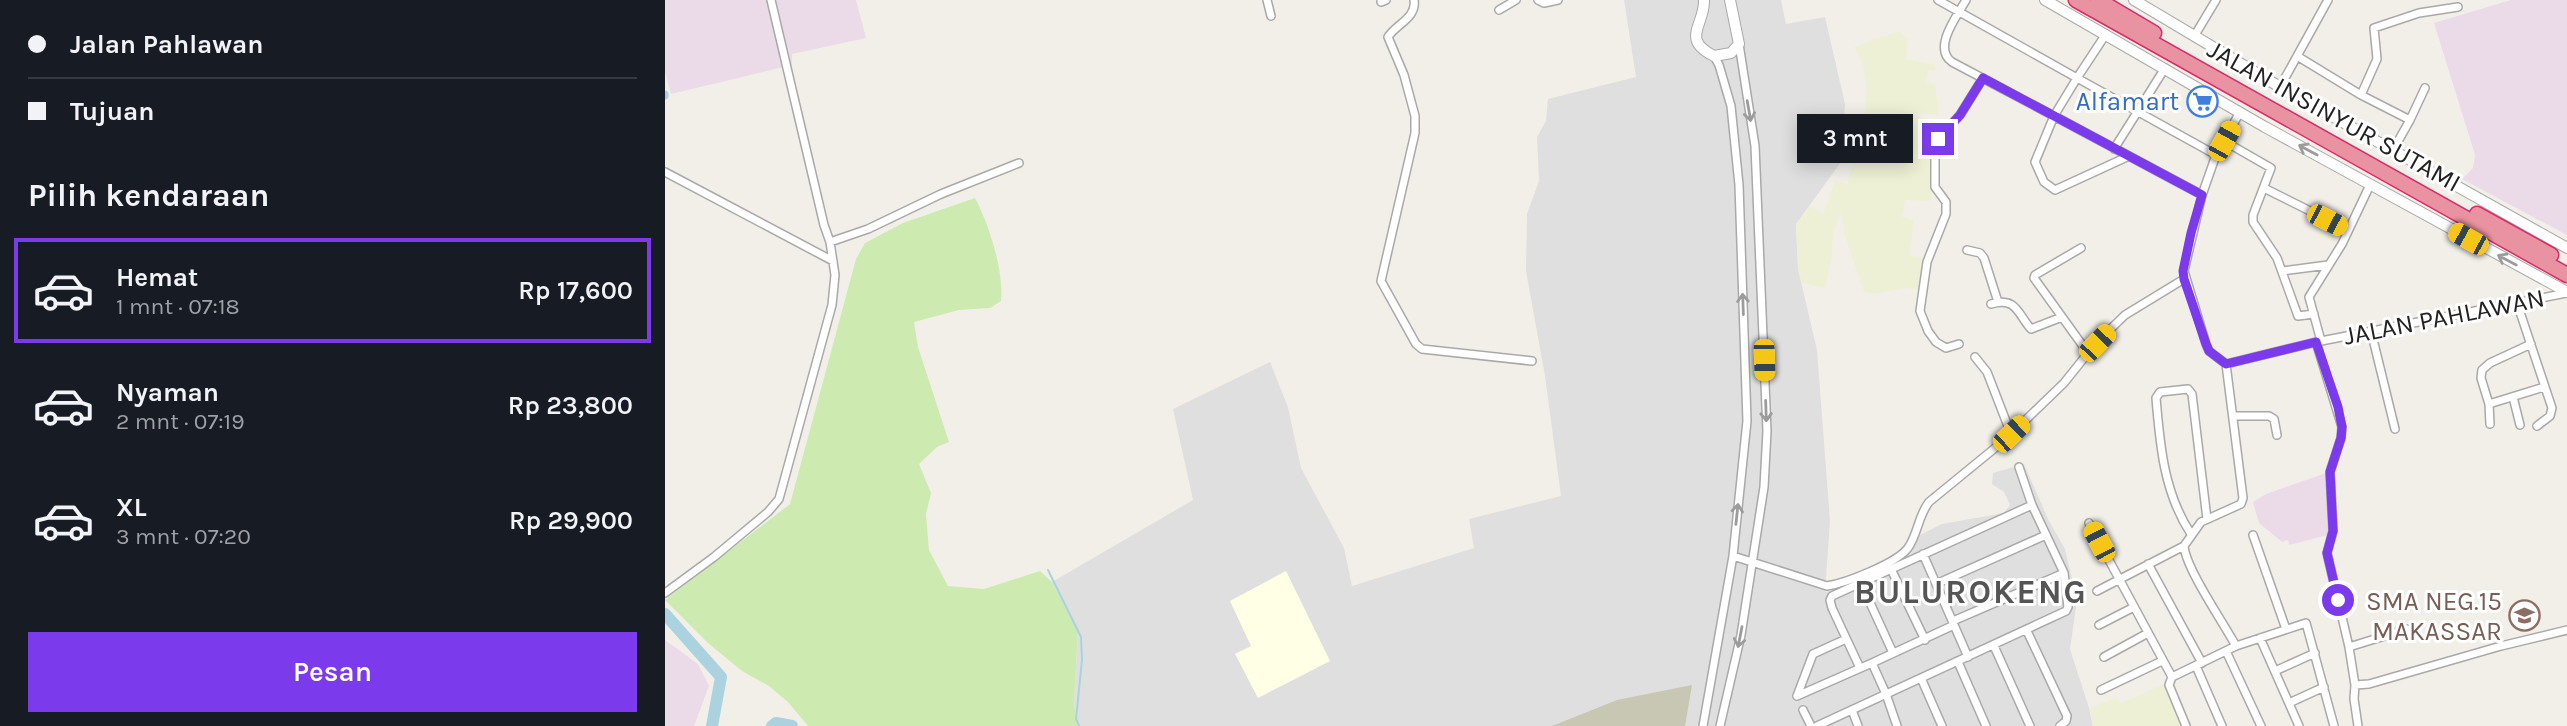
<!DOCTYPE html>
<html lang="id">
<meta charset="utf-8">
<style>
:root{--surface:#171b24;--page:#242831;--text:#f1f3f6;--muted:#9ea1a6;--line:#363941;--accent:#7c3aed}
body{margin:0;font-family:Karla,sans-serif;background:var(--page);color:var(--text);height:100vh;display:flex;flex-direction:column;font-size:26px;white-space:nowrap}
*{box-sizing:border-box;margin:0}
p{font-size:23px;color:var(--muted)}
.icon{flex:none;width:38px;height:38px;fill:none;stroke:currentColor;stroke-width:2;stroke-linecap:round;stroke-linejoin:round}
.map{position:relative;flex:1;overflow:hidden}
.side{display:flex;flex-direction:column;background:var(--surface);width:665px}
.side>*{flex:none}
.hud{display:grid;align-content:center;height:154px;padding:0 28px;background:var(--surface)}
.end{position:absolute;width:32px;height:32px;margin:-16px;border:9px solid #7c3aed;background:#fff;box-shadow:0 0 0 4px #fff}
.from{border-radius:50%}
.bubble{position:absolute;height:49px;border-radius:0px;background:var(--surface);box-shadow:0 4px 18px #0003;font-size:23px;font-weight:600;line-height:49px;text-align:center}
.car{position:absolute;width:21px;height:42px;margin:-21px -10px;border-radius:9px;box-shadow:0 0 5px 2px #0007;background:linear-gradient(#f5c518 24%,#345 0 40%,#f5c518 0 76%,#345 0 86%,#f5c518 0)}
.hud b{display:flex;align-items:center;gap:24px;height:66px;font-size:26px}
.hud b+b{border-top:2px solid var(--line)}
.hud i{width:18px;height:18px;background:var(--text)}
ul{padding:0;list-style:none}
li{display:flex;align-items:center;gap:21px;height:105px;margin:0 14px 10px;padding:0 14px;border:4px solid transparent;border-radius:0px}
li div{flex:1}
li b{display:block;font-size:26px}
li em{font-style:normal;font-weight:600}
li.active{border-color:var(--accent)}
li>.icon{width:63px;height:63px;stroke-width:1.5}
h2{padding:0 28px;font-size:32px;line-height:84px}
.cta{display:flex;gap:14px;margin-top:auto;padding:14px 28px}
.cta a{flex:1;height:80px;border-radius:0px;background:var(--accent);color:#fff;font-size:28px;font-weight:600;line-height:80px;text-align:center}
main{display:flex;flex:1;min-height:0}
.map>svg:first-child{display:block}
</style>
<main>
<section class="side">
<div class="hud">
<b><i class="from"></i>Jalan Pahlawan</b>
<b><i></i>Tujuan</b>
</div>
<h2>Pilih kendaraan</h2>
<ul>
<li class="active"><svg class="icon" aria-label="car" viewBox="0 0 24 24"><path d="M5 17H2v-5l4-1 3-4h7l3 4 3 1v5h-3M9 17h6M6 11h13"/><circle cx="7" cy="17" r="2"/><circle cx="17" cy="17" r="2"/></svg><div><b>Hemat</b><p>1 mnt · 07:18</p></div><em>Rp 17,600</em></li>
<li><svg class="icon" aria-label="car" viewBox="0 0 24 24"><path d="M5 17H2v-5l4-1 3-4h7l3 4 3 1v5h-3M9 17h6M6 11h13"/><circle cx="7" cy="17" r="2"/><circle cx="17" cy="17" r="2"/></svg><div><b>Nyaman</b><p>2 mnt · 07:19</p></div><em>Rp 23,800</em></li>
<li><svg class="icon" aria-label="car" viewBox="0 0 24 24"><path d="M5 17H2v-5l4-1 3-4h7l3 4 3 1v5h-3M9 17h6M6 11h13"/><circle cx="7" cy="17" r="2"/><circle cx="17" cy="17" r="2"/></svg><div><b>XL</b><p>3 mnt · 07:20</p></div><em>Rp 29,900</em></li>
</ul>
<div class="cta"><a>Pesan</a></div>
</section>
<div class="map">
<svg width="1902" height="726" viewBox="0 0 1902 726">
<rect width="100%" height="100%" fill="#f2efe9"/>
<!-- residential -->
<path fill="#e0dfdf" d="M 959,0 L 1116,0 L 1121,24 L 1160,17 L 1180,104 L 1176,162 L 1131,224 L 1133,269 L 1152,350 L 1165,521 L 1160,592 L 1177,588 L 1246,554 L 1255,535 L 1277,524 L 1339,513 L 1345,505 L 1339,492 L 1327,484 L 1328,473 L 1359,464 L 1383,519 L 1400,549 L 1412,600 L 1405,649 L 1424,708 L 1428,726 L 412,726 L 409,703 L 413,629 L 387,582 L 528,500 L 508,409 L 605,362 L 623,407 L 636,468 L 679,548 L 687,586 L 809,548 L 804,519 L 896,496 L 880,376 L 861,271 L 862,214 L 874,181 L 872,137 L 881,121 L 883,99 L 971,77 Z"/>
<!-- industrial -->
<path fill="#ebdbe8" d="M 0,0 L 191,0 L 201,38 L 127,54 L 127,65 L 6,94 L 0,72 Z
M 1846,0 L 1902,0 L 1902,235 L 1797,179 L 1808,168 L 1810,155 L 1769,23 Z
M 1661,473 L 1663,535 L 1624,545 L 1623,540 L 1617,542 L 1594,523 L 1588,502 L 1601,494 Z
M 0,640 L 33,664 L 44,686 L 29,726 L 0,726 Z"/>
<!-- education -->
<path fill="#ffffe5" d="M 621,571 L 665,661 L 593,698 L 570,654 L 586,646 L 565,601 Z"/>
<!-- construction -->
<path fill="#c7c7b4" d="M 1027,685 L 1020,726 L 887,726 L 952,700 Z"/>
<!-- farmland -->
<path fill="#eef0d5" d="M 1234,31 L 1243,39 L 1241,59 L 1270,65 L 1271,71 L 1263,71 L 1261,81 L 1270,85 L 1274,115 L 1254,113 L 1254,133 L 1258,137 L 1269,142 L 1266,162 L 1268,190 L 1265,201 L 1240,200 L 1237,217 L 1249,220 L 1244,255 L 1256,258 L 1261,267 L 1255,290 L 1240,288 L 1210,294 L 1199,292 L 1179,233 L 1177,211 L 1168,232 L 1167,256 L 1160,288 L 1137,283 L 1133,269 L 1131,224 L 1145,206 L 1158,214 L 1170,181 L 1182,184 L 1199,123 L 1202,91 L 1197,61 L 1189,47 Z
M 1501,683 L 1517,726 L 1428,726 L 1424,708 L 1451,698 L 1454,704 Z"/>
<!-- grass -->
<path fill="#cdebb0" d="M 310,198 C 324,224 339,271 336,301 L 325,308 L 294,310 L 249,322 L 253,347 L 284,442 L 272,447 L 254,464 L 266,493 L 261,514 L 264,550 L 283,586 L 319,589 L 375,571 L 387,582 L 413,629 L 409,703 L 412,726 L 143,726 L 123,702 L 104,686 L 77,671 L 43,643 L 0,600 L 125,504 L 191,259 L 200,243 L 238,223 Z"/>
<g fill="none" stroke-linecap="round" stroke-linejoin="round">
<!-- stream -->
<path stroke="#aad3df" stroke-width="2" d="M 383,570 L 416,637 L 417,660 L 411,719 L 414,726"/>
<!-- canal -->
<path stroke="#aad3df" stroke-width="7" d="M 0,94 L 0,96"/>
<!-- river -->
<path stroke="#aad3df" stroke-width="12" d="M 0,614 L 56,677 L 47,726
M 107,726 L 111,723 L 127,726"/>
<defs>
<path id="minor" d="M 602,0 L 606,16
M 749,0 C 752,18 731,24 723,37 L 739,75 L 750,116 L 750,133 L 716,281 L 751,344 L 757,349 L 867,361
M 873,0 L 879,3 L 893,0
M 1273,0 L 1412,78 L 1441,34
M 1301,0 C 1292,16 1267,48 1287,62 L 1389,116 L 1412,78 L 1551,155
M 716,2 L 721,0
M 834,10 L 851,0
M 1530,35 L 1551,0
M 1632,56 L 1696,95 L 1745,120 L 1727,152
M 1615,87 L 1663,0
M 1696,95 L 1712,59 L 1709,28 L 1754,13 L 1793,7
M 1745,120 L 1760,88
M 1559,141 L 1606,168 L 1588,215 L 1588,222 L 1612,258 L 1633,316 L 1649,314
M 1449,149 L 1500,68
M 1464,156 L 1390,190 L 1379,182 L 1370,162 L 1389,116 L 1537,195
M 0,172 L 168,261
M 1599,188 L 1683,230
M 165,242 L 203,229 L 276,194 L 354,163
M 1416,248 L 1370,275 L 1369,278 L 1423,353
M 1302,250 L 1315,253 L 1319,258 L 1333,302
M 1617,271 L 1663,265
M 1852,303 L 1887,408 L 1885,416 L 1872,426
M 1326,304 C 1352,297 1352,313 1366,329 L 1397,317
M 1706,331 L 1730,429
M 1656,341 L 1644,297 L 1677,244 L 1705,185
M 1294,344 L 1281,348 L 1271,342 L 1263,331 L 1255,311 L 1262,262 L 1281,214 L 1281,202 L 1270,187 L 1270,146 L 1273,139 L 1295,115 L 1318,78
M 1310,357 L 1322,372 L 1346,434
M 1561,364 L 1544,351 L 1541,344 L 1519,271 L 1537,195 L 1551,155 L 1575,112
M 1561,364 L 1651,342
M 1848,397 L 1855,425
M 1824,404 L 1816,378 L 1817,370 L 1825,363 L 1866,344
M 1568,416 L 1604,416 L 1609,419 L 1612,435
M 1825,424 L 1824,404 L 1879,387
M 1354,467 L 1367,505
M 1424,523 L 1507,677 L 1571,646 L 1641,623 L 1669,726
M 1526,534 C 1499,493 1495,446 1491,398 L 1495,392 L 1523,389 L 1527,394 L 1542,519
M 1588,535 L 1621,629
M 1519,546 C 1521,569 1558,622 1571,646
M 1258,554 L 1303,657
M 1068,556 L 1162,586 C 1181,583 1232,563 1243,548 C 1253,534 1253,516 1264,502 L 1341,439 L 1399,383 L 1431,343 L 1460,315 L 1519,279
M 1483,564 L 1537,663
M 1226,569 L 1260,640
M 1196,583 L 1228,653
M 1271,584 L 1381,535
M 1432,591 L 1519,546 L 1536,522 L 1576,504 L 1578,498 L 1561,364
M 0,593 L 49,557 L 103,512 L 114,499 L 167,305 L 170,275 L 165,242 L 159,225 L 106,0
M 1288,621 L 1399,573
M 1434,625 L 1469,607
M 1362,631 L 1402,716 L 1401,721 L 1395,726
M 1595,638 L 1634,726
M 1329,646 L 1365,726
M 1684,647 L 1742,629
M 1561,651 L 1596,726
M 1439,657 L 1483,633
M 1293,662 L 1321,726
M 1207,663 L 1289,625
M 1531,666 L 1557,726
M 1610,671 L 1650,653
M 1507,677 L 1504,685 L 1521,726
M 1256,678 L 1277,726
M 1690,685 L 1704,684 L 1836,646 L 1902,630
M 1436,690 L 1497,661
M 1132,696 L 1207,663 L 1221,694 L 1232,726
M 1132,696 L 1148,654 L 1181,639
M 1624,703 L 1659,687
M 1138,710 L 1146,726
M 1187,710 L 1193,726
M 1038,726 L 1068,556 L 1082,421 L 1074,185 L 1066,106 L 1054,65 L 1049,56
M 1055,726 L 1076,635 L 1099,487 L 1102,431 L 1090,146 L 1074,44
M 1152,726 L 1401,611 L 1403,607 L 1399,573 L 1367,505 L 1167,596 L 1165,600 L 1167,608 L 1195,668
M 1693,726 L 1689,699 L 1690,685 L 1684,647 L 1662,553 L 1668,531 L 1665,472 L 1676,438 L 1677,427 L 1651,342 L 1902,293"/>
<path id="tertiary" d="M 1039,0 C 1040,25 1015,39 1049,56 L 1066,53 L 1074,44 L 1065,0
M 1380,0 L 1600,127 L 1902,292
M 1469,0 L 1615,87 L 1902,248"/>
<path id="motorway" d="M 1411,0 L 1902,275
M 1433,0 L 1489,33
M 1812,214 L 1886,255"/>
</defs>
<!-- minor casing -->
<use href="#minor" stroke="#a9a9a9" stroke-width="10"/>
<!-- tertiary casing -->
<use href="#tertiary" stroke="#a9a9a9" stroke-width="12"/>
<!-- motorway casing -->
<use href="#motorway" stroke="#dc2a67" stroke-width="17"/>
<!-- minor -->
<use href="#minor" stroke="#fff" stroke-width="7"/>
<!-- tertiary -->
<use href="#tertiary" stroke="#fff" stroke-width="10"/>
<!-- motorway -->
<use href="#motorway" stroke="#e892a2" stroke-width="14"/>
</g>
<!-- one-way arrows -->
<defs><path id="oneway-shaft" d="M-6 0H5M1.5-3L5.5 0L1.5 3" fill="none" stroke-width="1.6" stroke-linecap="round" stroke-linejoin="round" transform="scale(1.75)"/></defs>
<g stroke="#9c9c9c">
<use href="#oneway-shaft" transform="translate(1084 111) rotate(80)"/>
<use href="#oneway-shaft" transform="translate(1643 150) rotate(-152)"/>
<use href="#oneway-shaft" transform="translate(1842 260) rotate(-152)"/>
<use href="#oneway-shaft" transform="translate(1078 304) rotate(-92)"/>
<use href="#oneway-shaft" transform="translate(1101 411) rotate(88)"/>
<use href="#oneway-shaft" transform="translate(1072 514) rotate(-84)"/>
<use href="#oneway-shaft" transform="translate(1075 637) rotate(101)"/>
</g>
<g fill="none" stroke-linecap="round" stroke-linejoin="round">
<!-- route -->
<path stroke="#7c3aed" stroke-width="9" d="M 1273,139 L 1295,115 L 1318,78 L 1537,195 L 1526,233 L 1518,271 L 1519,279 L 1541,344 L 1544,351 L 1561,364 L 1651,342 L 1673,407 L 1677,427 L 1676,438 L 1665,472 L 1668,531 L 1662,553 L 1673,600"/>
</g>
<!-- icons -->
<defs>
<symbol id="supermarket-ring" viewBox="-11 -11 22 22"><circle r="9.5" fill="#fff" stroke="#3f7fe0" stroke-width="1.5"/><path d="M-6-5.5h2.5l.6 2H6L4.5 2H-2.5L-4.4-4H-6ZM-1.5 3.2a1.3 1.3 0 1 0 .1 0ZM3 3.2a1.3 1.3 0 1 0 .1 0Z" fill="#3f7fe0"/></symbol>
<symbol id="school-ring" viewBox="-11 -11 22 22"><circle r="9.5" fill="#fff" stroke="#8d6e63" stroke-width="1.5"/><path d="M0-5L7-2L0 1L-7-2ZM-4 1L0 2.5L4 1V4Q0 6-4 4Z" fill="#8d6e63"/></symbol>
</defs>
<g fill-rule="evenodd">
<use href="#supermarket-ring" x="1520" y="84" width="35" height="35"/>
<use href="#school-ring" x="1842" y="598" width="35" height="35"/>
</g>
<g text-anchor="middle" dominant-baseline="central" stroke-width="6" stroke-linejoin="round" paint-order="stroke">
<!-- shop labels -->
<g font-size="26" fill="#366cbe" stroke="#fff" text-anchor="end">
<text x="1514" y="101">Alfamart</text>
</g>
<!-- street labels -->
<g font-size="26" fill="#222" stroke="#fff">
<text transform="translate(1669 116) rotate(29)">JALAN INSINYUR SUTAMI</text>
<text transform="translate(1779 317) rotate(-11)">JALAN PAHLAWAN</text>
</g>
<!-- education labels -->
<g font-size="26" fill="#785e54" stroke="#fff" text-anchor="end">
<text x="1837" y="601">SMA NEG.15<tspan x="1837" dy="30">MAKASSAR</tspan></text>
</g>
<!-- district labels -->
<g font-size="33" font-weight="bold" letter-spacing="2" fill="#555" stroke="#fff">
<text x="1306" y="592">BULUROKENG</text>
</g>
</g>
</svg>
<i class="end from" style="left:1673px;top:600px"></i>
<i class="end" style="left:1273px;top:139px"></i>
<div class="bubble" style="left:1132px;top:114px;width:116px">3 mnt</div>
<i class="car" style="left:1559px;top:141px;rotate:29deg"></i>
<i class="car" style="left:1662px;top:220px;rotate:117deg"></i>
<i class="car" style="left:1803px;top:239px;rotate:299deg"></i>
<i class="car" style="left:1432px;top:343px;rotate:44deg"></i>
<i class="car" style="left:1099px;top:360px;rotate:178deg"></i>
<i class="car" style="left:1346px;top:434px;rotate:46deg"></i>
<i class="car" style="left:1434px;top:542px;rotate:332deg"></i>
</div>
</main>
